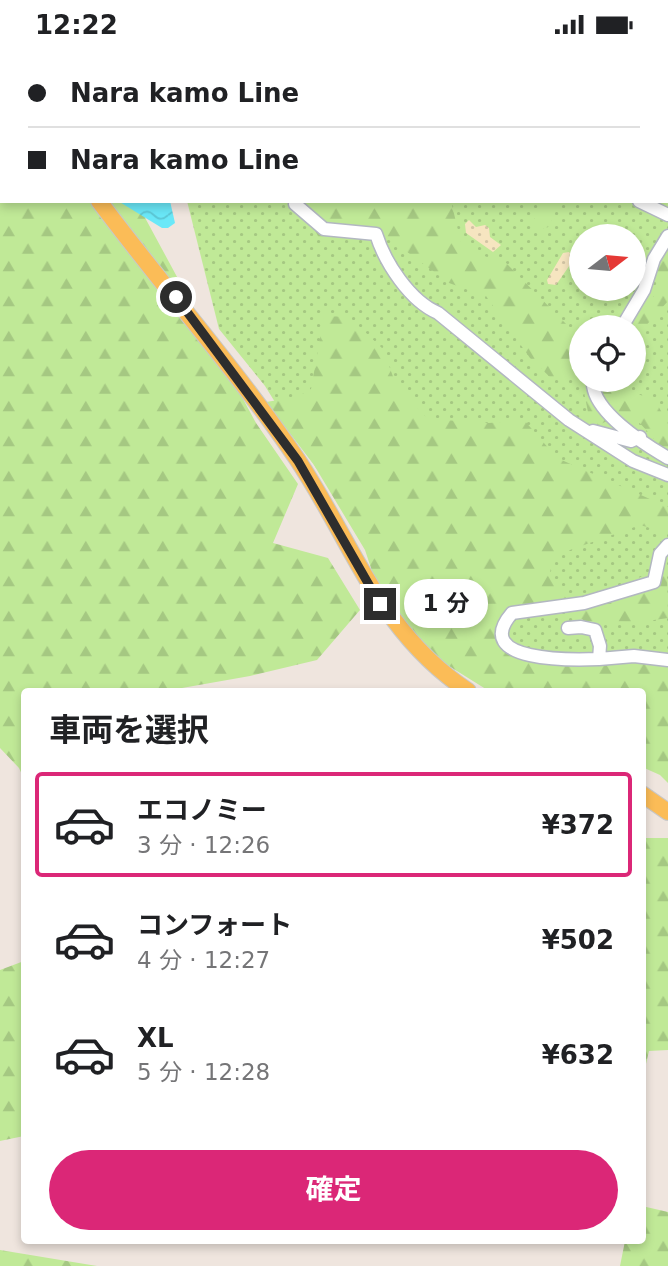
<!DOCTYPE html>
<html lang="ja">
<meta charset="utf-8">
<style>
:root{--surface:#fff;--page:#f2f2f2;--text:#202124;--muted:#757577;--line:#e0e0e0;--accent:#db2777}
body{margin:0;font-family:"DejaVu Sans","Noto Sans JP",sans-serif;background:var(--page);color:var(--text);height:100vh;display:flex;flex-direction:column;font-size:26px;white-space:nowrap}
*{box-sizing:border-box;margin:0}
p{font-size:23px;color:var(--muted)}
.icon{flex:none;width:38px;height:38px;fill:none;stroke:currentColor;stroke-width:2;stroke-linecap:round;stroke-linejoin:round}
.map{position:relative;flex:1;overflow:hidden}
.drawer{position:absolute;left:21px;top:639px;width:625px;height:556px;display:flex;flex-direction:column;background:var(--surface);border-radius:7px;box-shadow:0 4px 10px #0003}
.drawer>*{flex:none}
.top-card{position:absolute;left:0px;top:0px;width:668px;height:154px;box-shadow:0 4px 10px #0003;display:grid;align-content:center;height:154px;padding:0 28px;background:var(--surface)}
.needle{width:46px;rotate:74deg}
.fabs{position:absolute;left:569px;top:175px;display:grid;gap:14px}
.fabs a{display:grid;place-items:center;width:77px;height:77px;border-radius:50%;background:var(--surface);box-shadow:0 4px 10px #0003;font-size:35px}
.end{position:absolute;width:32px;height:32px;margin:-16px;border:9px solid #2d2d2d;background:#fff;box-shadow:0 0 0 4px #fff}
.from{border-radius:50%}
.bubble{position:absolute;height:49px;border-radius:24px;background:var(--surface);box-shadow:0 4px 10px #0003;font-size:23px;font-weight:700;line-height:49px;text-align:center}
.top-card b{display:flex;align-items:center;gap:24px;height:66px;font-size:26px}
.top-card b+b{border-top:2px solid var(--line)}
.top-card i{width:18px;height:18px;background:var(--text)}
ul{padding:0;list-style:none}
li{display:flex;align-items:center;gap:21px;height:105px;margin:0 14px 10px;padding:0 14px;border:4px solid transparent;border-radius:7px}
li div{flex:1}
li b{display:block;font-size:26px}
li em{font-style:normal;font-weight:700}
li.selected{border-color:var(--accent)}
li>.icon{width:63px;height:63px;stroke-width:1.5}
h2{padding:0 28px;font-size:32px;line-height:84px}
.cta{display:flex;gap:14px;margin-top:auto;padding:14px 28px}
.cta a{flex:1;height:80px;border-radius:42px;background:var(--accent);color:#fff;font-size:28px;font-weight:700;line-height:80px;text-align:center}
.status{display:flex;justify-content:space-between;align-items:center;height:49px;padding:0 35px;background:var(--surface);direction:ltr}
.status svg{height:19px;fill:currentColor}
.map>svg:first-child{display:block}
</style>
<div class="status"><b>12:22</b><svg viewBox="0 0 49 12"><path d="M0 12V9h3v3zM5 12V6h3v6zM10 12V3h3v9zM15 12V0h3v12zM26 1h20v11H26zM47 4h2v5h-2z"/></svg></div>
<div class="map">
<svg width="668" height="1217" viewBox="0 0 668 1217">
<defs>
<pattern id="grass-dots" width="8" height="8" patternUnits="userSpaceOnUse" patternTransform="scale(1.75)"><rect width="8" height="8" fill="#c0e997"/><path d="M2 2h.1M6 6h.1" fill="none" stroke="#a5c882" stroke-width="1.8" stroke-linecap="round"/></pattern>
<pattern id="forest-firs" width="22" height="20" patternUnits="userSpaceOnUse" patternTransform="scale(1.75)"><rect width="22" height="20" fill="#c0e997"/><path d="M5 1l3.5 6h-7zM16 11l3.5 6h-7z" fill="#a5c882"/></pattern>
<pattern id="sand-dots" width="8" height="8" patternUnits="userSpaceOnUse" patternTransform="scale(1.75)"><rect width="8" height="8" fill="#f6e5c0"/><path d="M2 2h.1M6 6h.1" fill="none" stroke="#d3c5a5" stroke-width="1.8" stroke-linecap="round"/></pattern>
<pattern id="water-waves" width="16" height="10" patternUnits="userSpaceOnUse" patternTransform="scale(1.75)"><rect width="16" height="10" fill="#6ae8f8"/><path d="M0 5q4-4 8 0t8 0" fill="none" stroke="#5cc7d5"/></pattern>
</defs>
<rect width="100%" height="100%" fill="#efe5de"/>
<!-- grass -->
<path fill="url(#grass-dots)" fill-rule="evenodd" d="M 297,0 L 668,0 L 668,700 L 642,642 L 493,608 L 316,419 L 265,337 L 219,280 L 187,152 L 667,152 L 667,2 ZM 581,187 L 634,187 L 634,240 L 581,240 ZM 581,278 L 634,278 L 634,331 L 581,331 Z"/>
<!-- forest -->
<path fill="url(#forest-firs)" d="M 0,77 L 2,152 L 136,152 L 256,374 L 298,435 L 273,494 L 328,509 L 360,561 L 317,611 L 250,627 L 165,642 L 24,642 L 24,730 L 19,719 L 0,699 Z
M 308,152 L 451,152 L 461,194 L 481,206 L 506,214 L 568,277 L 581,297 L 581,323 L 570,331 L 552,330 L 530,309 L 486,247 L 449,234 L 383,185 L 358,180 L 331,191 L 319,189 L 312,176 Z
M 537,152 L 560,152 L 552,167 L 551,177 L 535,183 L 532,173 L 540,161 Z
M 668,194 L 668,252 L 634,290 L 634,278 L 626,278 L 634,263 L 658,244 L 655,223 Z
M 324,267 L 349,268 L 383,300 L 396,336 L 428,370 L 489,374 L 524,371 L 557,409 L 668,458 L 668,484 L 640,476 L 556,506 C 545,530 550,531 567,550 L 582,549 L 602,539 L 627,535 L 650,523 L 667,528 L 668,569 L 640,573 L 586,572 L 546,553 L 511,559 L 502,567 L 497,579 L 501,594 L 510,606 L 528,611 L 621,611 L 668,615 L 668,734 L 660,726 L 642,718 L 642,642 L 489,642 L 436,609 L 406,580 L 377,537 L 365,501 L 314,416 L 266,353 L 297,348 L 311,340 Z
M 597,331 L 655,351 L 668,375 L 668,403 C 640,383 641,353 599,376 L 589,368 L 583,338 Z
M 642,789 L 668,789 L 668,1001 L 649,1002 L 642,1032 Z
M 24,912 L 24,1087 L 0,1092 L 0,921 Z
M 642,1157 L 668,1163 L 668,1217 L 620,1217 L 625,1192 L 642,1192 Z
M 0,1201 L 97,1217 L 0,1217 Z"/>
<!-- sand -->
<path fill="url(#sand-dots)" d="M 469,171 L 476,178 L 485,176 L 489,179 L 490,188 L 501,196 L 493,203 L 466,184 L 465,175 Z
M 569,203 L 574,210 L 556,236 L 548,235 L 547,231 L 563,204 Z"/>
<!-- water -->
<path fill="url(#water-waves)" d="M 118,152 L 170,152 L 175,174 L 168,179 L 162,179 Z"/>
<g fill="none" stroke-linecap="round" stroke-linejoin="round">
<defs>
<path id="minor" d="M 443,0 L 444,2
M 574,2 L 575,0
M 624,2 L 625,0
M 297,152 L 295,155 L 324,180 L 376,185 C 385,214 410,252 438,264 L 569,371 L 633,412 L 668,426
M 639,152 L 668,166
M 622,278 L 644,241 L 654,210 L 668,187
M 593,331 C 590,361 644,395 668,409
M 593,382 L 631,392 L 640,388
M 568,579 L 581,578 L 595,581 L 600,597 L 599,610 L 634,607 L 668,611
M 599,610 C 575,611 469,614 512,564 L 584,554 L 654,533 L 660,505 L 668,496"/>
<path id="major" d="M 0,19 L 2,21
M 99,152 C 164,239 236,320 297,410 C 353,494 379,583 468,642
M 642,745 L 668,763"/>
</defs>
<!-- minor casing -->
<use href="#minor" stroke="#b2b7c1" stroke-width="15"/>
<!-- major casing -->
<use href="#major" stroke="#c8c8c8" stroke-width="18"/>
<!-- minor -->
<use href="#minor" stroke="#fff" stroke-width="12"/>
<!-- major -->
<use href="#major" stroke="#fbbc57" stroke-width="16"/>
</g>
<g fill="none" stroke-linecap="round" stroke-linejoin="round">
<!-- route -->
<path stroke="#2d2d2d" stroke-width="9" d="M 176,248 L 298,412 L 380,555"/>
</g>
</svg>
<div class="fabs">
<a><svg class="needle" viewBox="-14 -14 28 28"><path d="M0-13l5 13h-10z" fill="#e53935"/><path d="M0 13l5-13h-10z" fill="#757577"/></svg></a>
<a><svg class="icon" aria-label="locate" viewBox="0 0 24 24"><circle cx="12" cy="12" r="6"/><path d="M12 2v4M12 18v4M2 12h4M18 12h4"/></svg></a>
</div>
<i class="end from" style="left:176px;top:248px"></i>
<i class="end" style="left:380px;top:555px"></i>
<div class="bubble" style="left:404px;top:530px;width:84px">1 分</div>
<div class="top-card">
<b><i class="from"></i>Nara kamo Line</b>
<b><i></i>Nara kamo Line</b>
</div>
<section class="drawer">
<h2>車両を選択</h2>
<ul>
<li class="selected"><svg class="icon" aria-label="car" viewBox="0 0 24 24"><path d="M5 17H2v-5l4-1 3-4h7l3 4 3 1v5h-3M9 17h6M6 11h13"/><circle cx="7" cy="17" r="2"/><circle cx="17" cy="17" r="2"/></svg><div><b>エコノミー</b><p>3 分 · 12:26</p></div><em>¥372</em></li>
<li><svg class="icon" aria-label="car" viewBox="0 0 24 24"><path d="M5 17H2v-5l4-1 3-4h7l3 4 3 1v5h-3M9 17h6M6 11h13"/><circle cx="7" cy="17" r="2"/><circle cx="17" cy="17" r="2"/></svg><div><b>コンフォート</b><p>4 分 · 12:27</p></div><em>¥502</em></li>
<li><svg class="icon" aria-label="car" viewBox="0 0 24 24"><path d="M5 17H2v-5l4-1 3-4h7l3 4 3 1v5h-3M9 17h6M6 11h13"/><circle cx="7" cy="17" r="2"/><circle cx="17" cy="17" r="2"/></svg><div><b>XL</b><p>5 分 · 12:28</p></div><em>¥632</em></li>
</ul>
<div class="cta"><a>確定</a></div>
</section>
</div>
